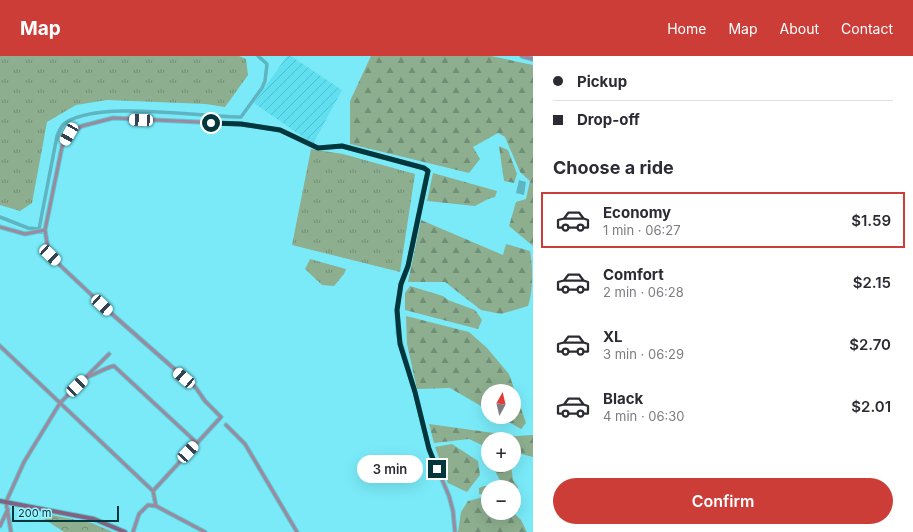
<!DOCTYPE html>
<meta charset="utf-8">
<style>
:root{--surface:#fff;--page:#f2f2f3;--text:#2b2b33;--muted:#7c7c81;--line:#e1e1e2;--accent:#cc3d38}
body{margin:0;font-family:Inter,sans-serif;background:var(--page);color:var(--text);height:100vh;display:flex;flex-direction:column;font-size:15px;white-space:nowrap}
*{box-sizing:border-box;margin:0}
p{font-size:13px;color:var(--muted)}
.icon{flex:none;width:22px;height:22px;fill:none;stroke:currentColor;stroke-width:2;stroke-linecap:round;stroke-linejoin:round}
.map{position:relative;flex:1;overflow:hidden}
.sheet{display:flex;flex-direction:column;background:var(--surface);width:380px}
.sheet>*{flex:none}
.top-card{display:grid;align-content:center;height:88px;padding:0 20px;background:var(--surface)}
.needle{width:26px;rotate:8deg}
.controls{position:absolute;left:481px;top:328px;display:grid;gap:8px}
.controls a{display:grid;place-items:center;width:40px;height:40px;border-radius:50%;background:var(--surface);box-shadow:0 4px 16px #0002;font-size:20px}
.scale{position:absolute;left:12px;bottom:10px;width:107px;box-sizing:border-box;padding-left:4px;border:2px solid #00363c;border-top:0;font-size:11px;line-height:14px;white-space:nowrap;color:#00363c;-webkit-text-stroke:3px #9ff3ff;paint-order:stroke}
.end{position:absolute;width:18px;height:18px;margin:-9px;border:5px solid #00363c;background:#fff;box-shadow:0 0 0 2px #fff}
.from{border-radius:50%}
.bubble{position:absolute;height:28px;border-radius:14px;background:var(--surface);box-shadow:0 4px 16px #0002;font-size:13px;font-weight:600;line-height:28px;text-align:center}
.car{position:absolute;width:12px;height:24px;margin:-12px -6px;border-radius:5px;box-shadow:0 0 3px 1px #0007;background:linear-gradient(#fff 24%,#345 0 40%,#fff 0 76%,#345 0 86%,#fff 0)}
.top-card b{display:flex;align-items:center;gap:14px;height:38px;font-size:15px}
.top-card b+b{border-top:1px solid var(--line)}
.top-card i{width:10px;height:10px;background:var(--text)}
ul{padding:0;list-style:none}
li{display:flex;align-items:center;gap:12px;height:56px;margin:0 8px 6px;padding:0 12px;border:2px solid transparent;border-radius:0px}
li div{flex:1}
li b{display:block;font-size:15px}
li em{font-style:normal;font-weight:600}
li.selected{border-color:var(--accent)}
li>.icon{width:36px;height:36px;stroke-width:1.5}
h2{padding:0 20px;font-size:18px;line-height:48px}
.action{display:flex;gap:8px;margin-top:auto;padding:8px 20px}
.action a{flex:1;height:46px;border-radius:24px;background:var(--accent);color:#fff;font-size:16px;font-weight:600;line-height:46px;text-align:center}
header{display:flex;align-items:center;gap:24px;box-sizing:border-box;height:56px;padding:0 20px;background:var(--accent);color:#fff}
header strong{font-size:19px}
nav{display:flex;gap:22px;margin-inline-start:auto;font-size:14px}
main{display:flex;flex:1;min-height:0}
.map>svg:first-child{display:block}
</style>
<header>
<strong>Map</strong>
<nav><a>Home</a><a>Map</a><a>About</a><a>Contact</a></nav>
</header>
<main>
<div class="map">
<svg width="533" height="476" viewBox="0 0 533 476">
<defs>
<pattern id="industrial-furrows" width="10" height="10" patternUnits="userSpaceOnUse"><rect width="10" height="10" fill="#5fdfef"/><path d="M-1 1l2-2M0 10L10 0M9 11l2-2" fill="none" stroke="#51c0ce"/></pattern>
<pattern id="grass-tufts" width="24" height="20" patternUnits="userSpaceOnUse"><rect width="24" height="20" fill="#8dae8f"/><path d="M3 7l-1-3M5 7V3M7 7l1-3M15 17l-1-3M17 17v-4M19 17l1-3" fill="none" stroke="#718e76"/></pattern>
<pattern id="forest-firs" width="22" height="20" patternUnits="userSpaceOnUse"><rect width="22" height="20" fill="#8dae8f"/><path d="M5 1l3.5 6h-7zM16 11l3.5 6h-7z" fill="#718e76"/></pattern>
<pattern id="park-crowns" width="20" height="18" patternUnits="userSpaceOnUse"><rect width="20" height="18" fill="#8dae8f"/><path d="M2 6a3 3 0 1 1 6 0M12 15a3 3 0 1 1 6 0" fill="none" stroke="#718e76"/></pattern>
</defs>
<rect width="100%" height="100%" fill="#7aeaf8"/>
<!-- industrial -->
<path fill="url(#industrial-furrows)" d="M 287,0 L 291,0 L 342,34 L 313,88 L 254,47 Z"/>
<!-- grass -->
<path fill="url(#grass-tufts)" d="M 0,0 L 239,0 L 246,3 L 248,19 L 225,51 L 206,48 L 107,44 L 76,49 L 47,66 L 32,147 L 20,155 L 0,149 Z
M 311,93 L 343,98 L 415,118 L 400,216 L 292,189 Z
M 310,203 L 346,213 L 344,218 L 334,230 L 322,229 L 305,213 Z
M 484,430 L 492,431 L 488,431 L 488,438 L 479,438 L 479,432 Z"/>
<!-- forest -->
<path fill="url(#forest-firs)" d="M 371,0 L 491,0 L 533,9 L 533,190 L 509,170 L 516,146 L 526,143 L 530,125 L 520,116 L 505,81 L 498,77 L 473,91 L 480,103 L 469,117 L 350,88 L 350,45 Z
M 499,90 L 508,94 L 517,118 L 514,127 L 504,125 Z
M 433,117 L 497,135 L 495,141 L 488,143 L 475,150 L 427,145 Z
M 421,164 L 503,199 L 506,188 L 530,195 C 533,211 533,236 528,250 L 501,258 L 481,254 L 445,226 L 408,226 Z
M 410,230 L 443,240 L 448,244 L 475,254 L 482,264 L 478,273 L 405,254 L 405,237 Z
M 406,260 L 469,276 L 487,292 L 509,318 L 526,367 L 521,373 L 500,361 L 514,361 L 514,335 L 488,335 L 488,354 L 450,332 L 417,333 L 407,288 Z
M 429,368 L 516,380 L 533,379 L 533,401 L 514,396 L 514,383 L 488,383 L 488,392 L 469,383 L 434,387 Z
M 452,388 L 478,405 L 480,419 L 467,436 L 448,427 L 435,391 Z
M 494,409 L 511,409 L 513,424 L 518,431 L 516,447 L 520,453 L 516,456 L 514,454 L 514,431 L 504,431 L 496,417 Z
M 488,440 L 488,457 L 514,457 L 521,464 L 527,476 L 458,476 L 461,456 L 468,445 Z"/>
<!-- park -->
<path fill="url(#park-crowns)" d="M 42,457 L 92,467 L 113,476 L 64,476 L 41,461 Z"/>
<!-- water -->
<path fill="#5eb5c1" d="M 519,124 L 526,126 L 524,139 L 516,137 Z"/>
<g fill="none" stroke-linecap="round" stroke-linejoin="round">
<!-- canal -->
<path stroke="#5eb5c1" stroke-width="3.5" d="M 0,161 L 28,172 L 39,173 L 57,80 C 59,75 61,70 65,67 C 99,44 199,61 241,61 L 262,32 L 265,25 L 267,8 L 258,0"/>
<defs>
<path id="minor" d="M 0,171 L 25,178 L 45,174 L 62,91 L 69,78 L 82,70 L 113,62 L 241,68 L 280,74 L 318,92 L 342,90 L 424,112 L 428,115 L 426,123 L 408,210 L 401,228 L 397,255 L 398,278 L 415,336 L 429,393 L 449,440 L 453,455 L 455,476
M 45,174 L 49,199 L 112,258 L 196,332 L 205,345 L 221,361 L 153,435
M 0,290 L 153,435 L 156,450
M 87,321 C 97,318 104,312 114,310 L 197,387
M 226,369 L 245,388 L 297,476
M 0,470 L 8,453
M 11,476 L 6,446 L 24,406 L 60,347 L 109,298
M 133,476 L 139,458 L 148,449 L 156,450 L 205,476"/>
<path id="tertiary" d="M 522,0 L 533,3"/>
<path id="secondary" d="M 0,445 L 94,463 L 125,476"/>
</defs>
<!-- minor casing -->
<use href="#minor" stroke="#62c6d2" stroke-width="5"/>
<!-- tertiary casing -->
<use href="#tertiary" stroke="#62c6d2" stroke-width="5.5"/>
<!-- secondary casing -->
<use href="#secondary" stroke="#62c6d2" stroke-width="6"/>
<!-- minor -->
<use href="#minor" stroke="#9d889d" stroke-width="3"/>
<!-- tertiary -->
<use href="#tertiary" stroke="#9d889d" stroke-width="3.5"/>
<!-- secondary -->
<use href="#secondary" stroke="#816381" stroke-width="4"/>
</g>
<g fill="none" stroke-linecap="round" stroke-linejoin="round">
<!-- route -->
<path stroke="#00363c" stroke-width="5" d="M 211,67 L 241,68 L 280,74 L 318,92 L 342,90 L 424,112 L 428,115 L 408,210 L 401,228 L 397,254 L 400,288 L 415,336 L 429,393 L 437,413"/>
</g>
</svg>
<div class="controls">
<a><svg class="needle" viewBox="-14 -14 28 28"><path d="M0-13l5 13h-10z" fill="#e53935"/><path d="M0 13l5-13h-10z" fill="#7c7c81"/></svg></a>
<a>+</a>
<a>−</a>
</div>
<div class="scale">200 m</div>
<i class="end from" style="left:211px;top:67px"></i>
<i class="end" style="left:437px;top:413px"></i>
<div class="bubble" style="left:357px;top:399px;width:66px">3 min</div>
<i class="car" style="left:141px;top:64px;rotate:273deg"></i>
<i class="car" style="left:69px;top:78px;rotate:210deg"></i>
<i class="car" style="left:50px;top:199px;rotate:133deg"></i>
<i class="car" style="left:102px;top:249px;rotate:133deg"></i>
<i class="car" style="left:184px;top:322px;rotate:311deg"></i>
<i class="car" style="left:77px;top:330px;rotate:45deg"></i>
<i class="car" style="left:188px;top:396px;rotate:43deg"></i>
</div>
<section class="sheet">
<div class="top-card">
<b><i class="from"></i>Pickup</b>
<b><i></i>Drop-off</b>
</div>
<h2>Choose a ride</h2>
<ul>
<li class="selected"><svg class="icon" aria-label="car" viewBox="0 0 24 24"><path d="M5 17H2v-5l4-1 3-4h7l3 4 3 1v5h-3M9 17h6M6 11h13"/><circle cx="7" cy="17" r="2"/><circle cx="17" cy="17" r="2"/></svg><div><b>Economy</b><p>1 min · 06:27</p></div><em>$1.59</em></li>
<li><svg class="icon" aria-label="car" viewBox="0 0 24 24"><path d="M5 17H2v-5l4-1 3-4h7l3 4 3 1v5h-3M9 17h6M6 11h13"/><circle cx="7" cy="17" r="2"/><circle cx="17" cy="17" r="2"/></svg><div><b>Comfort</b><p>2 min · 06:28</p></div><em>$2.15</em></li>
<li><svg class="icon" aria-label="car" viewBox="0 0 24 24"><path d="M5 17H2v-5l4-1 3-4h7l3 4 3 1v5h-3M9 17h6M6 11h13"/><circle cx="7" cy="17" r="2"/><circle cx="17" cy="17" r="2"/></svg><div><b>XL</b><p>3 min · 06:29</p></div><em>$2.70</em></li>
<li><svg class="icon" aria-label="car" viewBox="0 0 24 24"><path d="M5 17H2v-5l4-1 3-4h7l3 4 3 1v5h-3M9 17h6M6 11h13"/><circle cx="7" cy="17" r="2"/><circle cx="17" cy="17" r="2"/></svg><div><b>Black</b><p>4 min · 06:30</p></div><em>$2.01</em></li>
</ul>
<div class="action"><a>Confirm</a></div>
</section>
</main>
